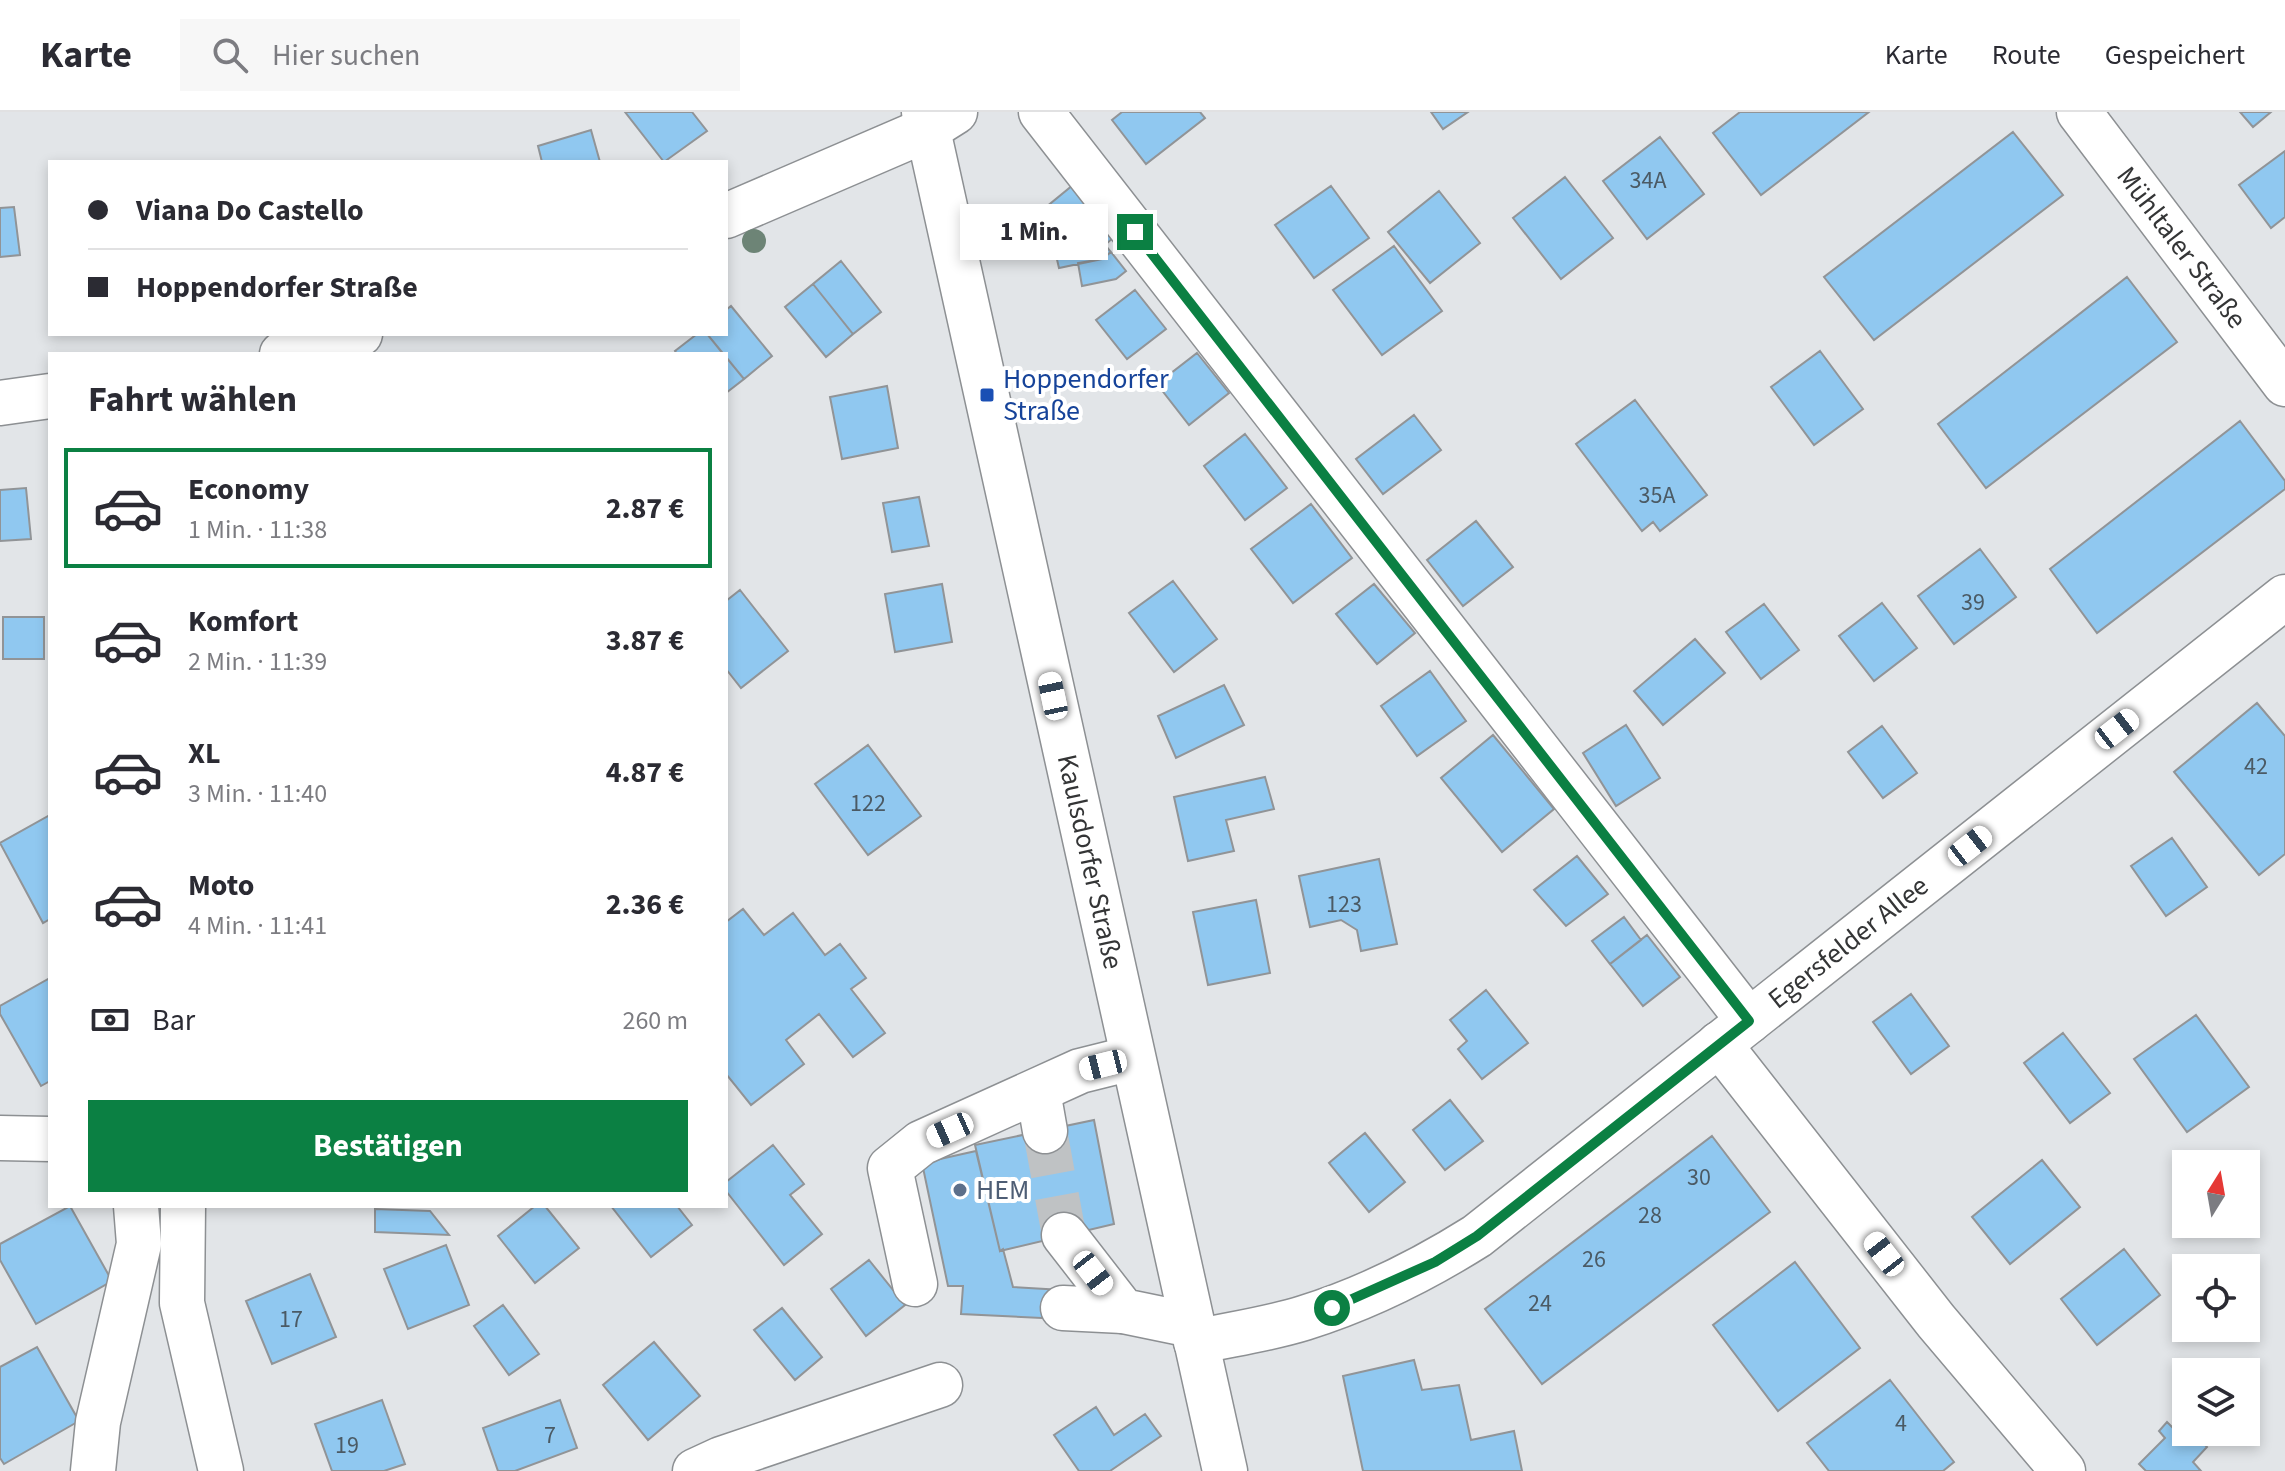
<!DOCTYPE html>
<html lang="de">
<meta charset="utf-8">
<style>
:root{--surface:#fff;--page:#f7f7f7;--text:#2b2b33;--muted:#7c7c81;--line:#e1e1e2;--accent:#0b8043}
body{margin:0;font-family:"Source Sans 3",sans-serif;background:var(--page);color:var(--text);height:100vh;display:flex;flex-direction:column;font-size:30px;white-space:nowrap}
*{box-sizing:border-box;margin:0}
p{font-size:26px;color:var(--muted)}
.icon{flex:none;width:44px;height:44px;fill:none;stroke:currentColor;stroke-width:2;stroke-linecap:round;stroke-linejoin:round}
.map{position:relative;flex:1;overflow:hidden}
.details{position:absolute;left:48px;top:240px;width:680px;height:856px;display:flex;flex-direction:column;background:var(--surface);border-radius:0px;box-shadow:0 4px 12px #0003}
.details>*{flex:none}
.banner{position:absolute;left:48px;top:48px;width:680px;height:176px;border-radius:0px;box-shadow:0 4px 12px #0003;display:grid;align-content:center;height:176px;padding:0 40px;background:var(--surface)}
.needle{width:52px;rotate:11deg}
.fabs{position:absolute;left:2172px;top:1038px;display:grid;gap:16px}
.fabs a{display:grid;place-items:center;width:88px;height:88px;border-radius:0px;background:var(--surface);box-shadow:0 4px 12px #0003;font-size:40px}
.end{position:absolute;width:36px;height:36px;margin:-18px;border:10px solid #0b8043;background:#fff;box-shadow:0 0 0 4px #fff}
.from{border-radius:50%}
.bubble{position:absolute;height:56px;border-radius:0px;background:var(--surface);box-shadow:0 4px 12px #0003;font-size:26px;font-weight:700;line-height:56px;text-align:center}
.car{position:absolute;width:24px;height:48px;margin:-24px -12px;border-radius:10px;box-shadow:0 0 6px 2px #0007;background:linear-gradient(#fff 24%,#345 0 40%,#fff 0 76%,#345 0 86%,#fff 0)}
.banner b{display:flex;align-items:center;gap:28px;height:76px;font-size:30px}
.banner b+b{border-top:2px solid var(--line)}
.banner i{width:20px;height:20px;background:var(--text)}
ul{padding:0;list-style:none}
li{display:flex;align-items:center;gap:24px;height:120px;margin:0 16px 12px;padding:0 24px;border:4px solid transparent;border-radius:0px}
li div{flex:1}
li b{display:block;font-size:30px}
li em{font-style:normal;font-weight:700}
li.active{border-color:var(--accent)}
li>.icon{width:72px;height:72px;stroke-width:1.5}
h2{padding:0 40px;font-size:36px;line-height:96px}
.pay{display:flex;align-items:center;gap:20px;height:88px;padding:0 40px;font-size:30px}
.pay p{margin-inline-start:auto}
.primary-button{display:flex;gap:16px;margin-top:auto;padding:16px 40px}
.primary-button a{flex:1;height:92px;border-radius:0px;background:var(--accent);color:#fff;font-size:32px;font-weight:700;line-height:92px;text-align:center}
header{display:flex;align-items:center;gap:48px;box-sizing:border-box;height:112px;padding:0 40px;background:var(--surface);border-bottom:2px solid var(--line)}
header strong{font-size:38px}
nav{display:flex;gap:44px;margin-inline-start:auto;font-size:28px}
.search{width:560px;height:72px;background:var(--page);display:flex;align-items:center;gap:20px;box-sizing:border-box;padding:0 28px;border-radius:0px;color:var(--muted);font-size:30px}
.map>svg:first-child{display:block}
</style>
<header>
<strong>Karte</strong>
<div class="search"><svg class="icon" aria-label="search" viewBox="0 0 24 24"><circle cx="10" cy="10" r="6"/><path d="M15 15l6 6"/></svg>Hier suchen</div>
<nav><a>Karte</a><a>Route</a><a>Gespeichert</a></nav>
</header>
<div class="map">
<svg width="2285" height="1359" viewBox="0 0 2285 1359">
<rect width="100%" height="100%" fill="#e2e5e8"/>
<!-- building -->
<path fill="#90c8f0" stroke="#919497" stroke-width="2" d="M 625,0 L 692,0 L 707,19 L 664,50 Z
M 1122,0 L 1200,0 L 1205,6 L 1146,52 L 1112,8 Z
M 1431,0 L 1468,0 L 1443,17 Z
M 1740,0 L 1869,0 L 1761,83 L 1713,21 Z
M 2240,0 L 2271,0 L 2253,15 Z
M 591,18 L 600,50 L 542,50 L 538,34 Z
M 2013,20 L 2063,83 L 1874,228 L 1824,165 Z
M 1660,25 L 1704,82 L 1647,127 L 1603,69 Z
M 2285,39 L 2285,105 L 2271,116 L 2239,73 Z
M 1565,65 L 1613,126 L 1561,167 L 1513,106 Z
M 1073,73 L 1114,125 L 1105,133 L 1111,140 L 1102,147 L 1059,156 L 1045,96 Z
M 1331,74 L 1369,126 L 1314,166 L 1275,113 Z
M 1439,79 L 1480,131 L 1430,171 L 1388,120 Z
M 14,95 L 20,143 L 0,145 L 0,96 Z
M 1394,134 L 1442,199 L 1382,243 L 1333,178 Z
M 1111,140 L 1126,159 L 1116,167 L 1082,174 L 1078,151 L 1102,147 Z
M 841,149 L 881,200 L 853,222 L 813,172 Z
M 2127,165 L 2177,230 L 1986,376 L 1938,312 Z
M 813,172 L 853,222 L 826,245 L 785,195 Z
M 1135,178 L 1166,217 L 1127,247 L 1096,208 Z
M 731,194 L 772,244 L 744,267 L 707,222 L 726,222 L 726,198 Z
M 697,222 L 707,222 L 723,242 L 677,242 L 675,239 Z
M 1820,239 L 1863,297 L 1814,333 L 1771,275 Z
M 1197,241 L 1229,281 L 1189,313 L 1157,272 Z
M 726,245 L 744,267 L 726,281 Z
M 887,274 L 898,336 L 842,347 L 830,285 Z
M 1635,288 L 1707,383 L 1660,419 L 1653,410 L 1642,419 L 1576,332 Z
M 1414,303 L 1441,338 L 1383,382 L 1356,347 Z
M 2240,309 L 2285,369 L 2285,377 L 2097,521 L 2050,457 Z
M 1245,322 L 1287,376 L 1245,408 L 1204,354 Z
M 26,376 L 31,427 L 0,429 L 0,378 Z
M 919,385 L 929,434 L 892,440 L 883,391 Z
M 1311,392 L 1352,446 L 1293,491 L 1251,437 Z
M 1476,409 L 1513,455 L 1463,494 L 1427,448 Z
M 1980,437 L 2016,485 L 1954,532 L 1918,484 Z
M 1173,469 L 1217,527 L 1174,560 L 1129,501 Z
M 942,472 L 952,530 L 895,540 L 885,482 Z
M 1374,472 L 1415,521 L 1377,552 L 1336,502 Z
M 740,478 L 788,539 L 741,576 L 726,557 L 726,489 Z
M 1882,491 L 1917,536 L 1874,569 L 1839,524 Z
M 1764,492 L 1799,538 L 1761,567 L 1726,520 Z
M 3,505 L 44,505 L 44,547 L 3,547 Z
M 1695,527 L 1725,561 L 1663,613 L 1634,579 Z
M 1430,559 L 1466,609 L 1417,644 L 1381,594 Z
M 1224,573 L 1244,613 L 1176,646 L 1158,604 Z
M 2257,591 L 2285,624 L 2285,742 L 2259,763 L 2174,660 Z
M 1626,613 L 1660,666 L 1616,694 L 1583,641 Z
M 1882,614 L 1917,661 L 1883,686 L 1848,640 Z
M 1493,623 L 1554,697 L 1502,740 L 1441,666 Z
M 868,633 L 921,704 L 868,743 L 815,672 Z
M 1265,665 L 1274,697 L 1226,708 L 1234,739 L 1188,749 L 1174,685 Z
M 50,703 L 50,807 L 43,811 L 0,731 Z
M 2172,726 L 2207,775 L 2166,804 L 2131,754 Z
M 1577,744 L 1608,782 L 1566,814 L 1534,778 Z
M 1379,747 L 1397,832 L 1361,839 L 1357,818 L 1341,808 L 1310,815 L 1299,764 Z
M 1256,788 L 1270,861 L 1208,873 L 1193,800 Z
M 743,797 L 764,823 L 793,801 L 825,843 L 840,832 L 866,866 L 851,877 L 885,921 L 853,945 L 819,902 L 786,928 L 804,952 L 751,993 L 726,962 L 726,810 Z
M 1624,805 L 1641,828 L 1610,852 L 1592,829 Z
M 1647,823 L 1680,865 L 1643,894 L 1610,852 Z
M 50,866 L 50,969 L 41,974 L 0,902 L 0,894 Z
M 1486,878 L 1528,931 L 1482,967 L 1458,937 L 1467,929 L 1450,908 Z
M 1911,882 L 1949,934 L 1911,962 L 1873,910 Z
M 2196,903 L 2249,975 L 2187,1020 L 2134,947 Z
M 2063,921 L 2110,981 L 2070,1011 L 2024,951 Z
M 1450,988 L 1483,1029 L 1445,1058 L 1413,1018 Z
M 1094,1008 L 1114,1112 L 1000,1139 L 975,1033 Z
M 1365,1021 L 1405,1070 L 1369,1100 L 1329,1051 Z
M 1712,1024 L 1770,1100 L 1542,1272 L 1485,1197 Z
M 773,1033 L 804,1072 L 790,1083 L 822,1122 L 784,1153 L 726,1079 L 726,1070 Z
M 976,1039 L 1000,1139 L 1003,1137 L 1013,1175 L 1062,1178 L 1062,1207 L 961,1202 L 963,1174 L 948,1174 L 922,1051 Z
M 2042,1048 L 2080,1095 L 2010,1152 L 1972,1105 Z
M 70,1094 L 112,1169 L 36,1212 L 0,1148 L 0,1132 Z
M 535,1094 L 545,1094 L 579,1136 L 535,1171 L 498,1124 Z
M 611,1094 L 677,1094 L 692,1113 L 651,1145 Z
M 375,1097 L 430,1099 L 449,1123 L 375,1120 Z
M 446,1133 L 469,1193 L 408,1217 L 384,1157 Z
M 2124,1137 L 2160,1183 L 2097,1233 L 2061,1187 Z
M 869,1148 L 905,1193 L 866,1224 L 831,1177 Z
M 1795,1150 L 1860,1236 L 1778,1299 L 1713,1213 Z
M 310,1162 L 336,1225 L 272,1252 L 246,1189 Z
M 503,1193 L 539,1242 L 509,1263 L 474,1214 Z
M 782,1196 L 822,1245 L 795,1268 L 754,1218 Z
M 654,1230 L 700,1284 L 648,1328 L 603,1273 Z
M 37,1235 L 79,1309 L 4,1352 L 0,1346 L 0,1255 Z
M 1414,1248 L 1422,1278 L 1459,1273 L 1471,1328 L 1514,1319 L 1522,1359 L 1363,1359 L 1343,1264 Z
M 1890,1268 L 1954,1350 L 1943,1359 L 1829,1359 L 1807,1331 Z
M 382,1288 L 405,1352 L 384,1359 L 332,1359 L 315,1312 Z
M 560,1288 L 577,1336 L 515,1359 L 498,1359 L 483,1316 Z
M 1096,1295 L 1114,1323 L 1145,1302 L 1161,1324 L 1110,1359 L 1079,1359 L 1054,1323 Z
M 2167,1310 L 2182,1325 L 2193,1320 L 2207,1335 L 2193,1350 L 2201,1359 L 2146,1359 L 2139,1352 L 2165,1326 L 2159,1319 Z"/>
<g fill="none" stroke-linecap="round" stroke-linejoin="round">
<!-- minor-tunnel -->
<path stroke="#bfc2c4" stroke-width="44" stroke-dasharray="44 22" stroke-linecap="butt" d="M 1045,1019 L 1064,1123"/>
<defs>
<g id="minor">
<path d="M 1041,0 L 1749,909"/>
<path id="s1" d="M 2079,0 L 2285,272"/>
<path d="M 726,104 L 928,17 L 955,0"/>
<path d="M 282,242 L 360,222"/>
<path d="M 0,291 L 50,284"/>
<path d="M 1719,932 L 1936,1209 L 2063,1359"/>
<path d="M 1038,979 L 1045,1019"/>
<path d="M 0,1026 L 50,1027"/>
<path d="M 183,1094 L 182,1191 L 221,1359"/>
<path d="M 1064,1123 L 1123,1199 L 1191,1213"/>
<path d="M 915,1172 L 890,1056 L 921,1031 L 1080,959 L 1132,946"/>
<path d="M 1063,1196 L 1123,1199"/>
<path id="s2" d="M 1196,1230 C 1232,1222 1269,1217 1304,1206 C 1365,1187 1423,1158 1477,1124 L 2285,485"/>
<path d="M 93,1359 L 98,1310 L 139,1132 L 136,1094"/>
<path d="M 695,1359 L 721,1347 L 940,1273"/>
</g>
<g id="major">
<path id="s3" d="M 924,0 L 1225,1359"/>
</g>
</defs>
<!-- minor casing -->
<use href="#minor" stroke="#8d9093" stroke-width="47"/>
<!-- major casing -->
<use href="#major" stroke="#8d9093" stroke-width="47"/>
<!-- minor -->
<use href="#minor" stroke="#fff" stroke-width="44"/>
<!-- major -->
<use href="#major" stroke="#fff" stroke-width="44"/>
</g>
<!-- trees -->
<circle fill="#6d8476" cx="754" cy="129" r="12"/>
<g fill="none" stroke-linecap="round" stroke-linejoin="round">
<!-- route -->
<path stroke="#0b8043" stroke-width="10" d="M 1135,120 L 1749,909 L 1477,1124 L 1435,1150 L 1332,1196"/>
</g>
<!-- markers -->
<rect fill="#1a4fb4" stroke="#fff" stroke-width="3" x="979" y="275" width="16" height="16" rx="4"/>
<circle fill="#5c6f8a" stroke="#fff" stroke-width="3" cx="960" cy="1078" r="8"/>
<g text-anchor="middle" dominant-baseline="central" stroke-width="8" stroke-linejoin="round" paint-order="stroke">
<!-- number labels -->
<g font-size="24" fill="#4b5a64">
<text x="1648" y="68">34A</text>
<text x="1657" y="383">35A</text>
<text x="1973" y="490">39</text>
<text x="2256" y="654">42</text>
<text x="868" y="691">122</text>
<text x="1344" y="792">123</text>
<text x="1699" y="1065">30</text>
<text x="1650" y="1103">28</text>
<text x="1594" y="1147">26</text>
<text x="1540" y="1191">24</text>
<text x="291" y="1207">17</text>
<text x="1901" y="1311">4</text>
<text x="550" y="1323">7</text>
<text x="347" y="1333">19</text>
</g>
<!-- street labels -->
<g font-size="28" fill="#343536" stroke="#fff">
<text stroke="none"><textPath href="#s1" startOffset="170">Mühltaler Straße</textPath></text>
<text stroke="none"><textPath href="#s3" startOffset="768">Kaulsdorfer Straße</textPath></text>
<text stroke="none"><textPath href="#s2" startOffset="776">Egersfelder Allee</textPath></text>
</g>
<!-- transit labels -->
<g font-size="28" fill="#164399" stroke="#fff" text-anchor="start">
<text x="1003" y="267">Hoppendorfer<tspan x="1003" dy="32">Straße</tspan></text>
</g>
<!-- service labels -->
<g font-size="28" fill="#4e5e75" stroke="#fff" text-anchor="start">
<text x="976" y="1078">HEM</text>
</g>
</g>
</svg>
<div class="fabs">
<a><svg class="needle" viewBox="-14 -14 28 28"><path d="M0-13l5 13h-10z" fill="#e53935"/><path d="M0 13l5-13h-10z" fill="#7c7c81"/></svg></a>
<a><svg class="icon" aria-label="locate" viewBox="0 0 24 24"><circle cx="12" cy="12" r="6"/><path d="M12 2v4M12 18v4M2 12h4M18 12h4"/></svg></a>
<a><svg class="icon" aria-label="layers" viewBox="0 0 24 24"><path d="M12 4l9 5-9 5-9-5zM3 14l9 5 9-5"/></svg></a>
</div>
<i class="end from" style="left:1332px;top:1196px"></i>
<i class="end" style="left:1135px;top:120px"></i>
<div class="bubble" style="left:960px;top:92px;width:148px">1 Min.</div>
<i class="car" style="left:1053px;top:584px;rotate:348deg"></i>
<i class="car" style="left:2117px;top:617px;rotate:52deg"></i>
<i class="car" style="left:1970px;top:734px;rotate:52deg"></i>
<i class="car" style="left:1103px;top:953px;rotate:256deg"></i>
<i class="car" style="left:950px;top:1018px;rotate:246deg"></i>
<i class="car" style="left:1884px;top:1142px;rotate:322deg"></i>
<i class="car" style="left:1093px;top:1161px;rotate:142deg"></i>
<div class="banner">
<b><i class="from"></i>Viana Do Castello</b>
<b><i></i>Hoppendorfer Straße</b>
</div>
<section class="details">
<h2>Fahrt wählen</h2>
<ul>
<li class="active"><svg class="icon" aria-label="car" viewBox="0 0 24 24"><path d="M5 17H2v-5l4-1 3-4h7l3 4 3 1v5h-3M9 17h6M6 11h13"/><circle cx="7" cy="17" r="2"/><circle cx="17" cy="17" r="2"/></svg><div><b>Economy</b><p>1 Min. · 11:38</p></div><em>2.87 €</em></li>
<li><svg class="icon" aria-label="car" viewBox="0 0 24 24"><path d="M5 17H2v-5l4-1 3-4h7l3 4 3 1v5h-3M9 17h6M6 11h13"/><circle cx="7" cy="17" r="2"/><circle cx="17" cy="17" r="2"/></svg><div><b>Komfort</b><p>2 Min. · 11:39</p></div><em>3.87 €</em></li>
<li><svg class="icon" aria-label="car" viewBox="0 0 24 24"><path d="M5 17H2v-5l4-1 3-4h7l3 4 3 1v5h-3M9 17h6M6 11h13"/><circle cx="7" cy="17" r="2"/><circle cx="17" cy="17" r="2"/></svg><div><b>XL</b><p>3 Min. · 11:40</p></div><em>4.87 €</em></li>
<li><svg class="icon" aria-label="car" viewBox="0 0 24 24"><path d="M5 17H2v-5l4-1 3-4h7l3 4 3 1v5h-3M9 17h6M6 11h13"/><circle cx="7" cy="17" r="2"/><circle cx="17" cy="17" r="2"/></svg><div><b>Moto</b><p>4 Min. · 11:41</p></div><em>2.36 €</em></li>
</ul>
<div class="pay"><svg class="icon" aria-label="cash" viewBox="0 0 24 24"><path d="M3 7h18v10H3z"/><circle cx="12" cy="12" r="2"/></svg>Bar<p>260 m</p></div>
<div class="primary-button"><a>Bestätigen</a></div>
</section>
</div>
